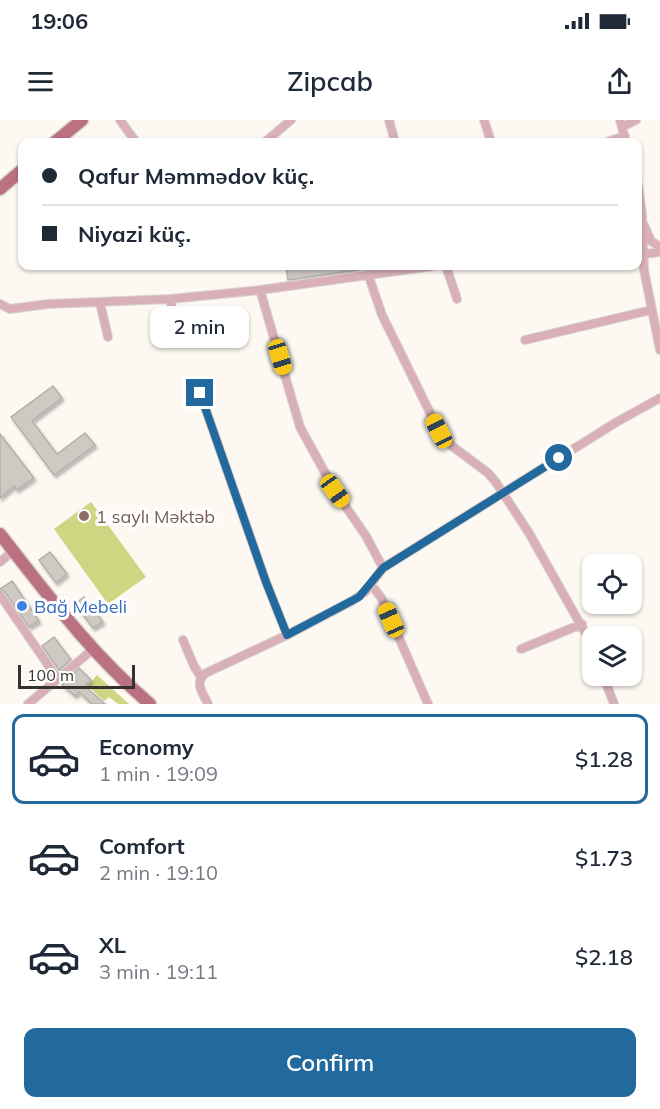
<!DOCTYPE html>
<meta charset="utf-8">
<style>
:root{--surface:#fff;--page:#f6f6f7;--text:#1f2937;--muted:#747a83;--line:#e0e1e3;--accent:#22699d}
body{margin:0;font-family:Mulish,sans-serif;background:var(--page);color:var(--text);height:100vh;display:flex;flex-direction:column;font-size:22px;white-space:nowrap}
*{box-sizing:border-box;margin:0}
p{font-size:20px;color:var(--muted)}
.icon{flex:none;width:33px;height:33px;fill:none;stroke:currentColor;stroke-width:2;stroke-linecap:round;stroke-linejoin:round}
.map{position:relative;height:584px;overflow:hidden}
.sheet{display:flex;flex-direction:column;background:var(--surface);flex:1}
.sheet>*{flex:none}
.guide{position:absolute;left:18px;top:18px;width:624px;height:132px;border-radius:12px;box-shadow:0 2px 4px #0004;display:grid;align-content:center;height:132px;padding:0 24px;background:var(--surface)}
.controls{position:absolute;left:582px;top:434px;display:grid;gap:12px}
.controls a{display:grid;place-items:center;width:60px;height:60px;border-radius:12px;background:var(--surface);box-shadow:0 2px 4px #0004;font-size:30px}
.scale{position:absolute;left:18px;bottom:15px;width:117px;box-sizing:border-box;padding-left:6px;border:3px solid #34322f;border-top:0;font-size:16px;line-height:21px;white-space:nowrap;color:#34322f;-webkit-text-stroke:4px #fff;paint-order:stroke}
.end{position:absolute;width:27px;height:27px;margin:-14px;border:8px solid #22699d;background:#fff;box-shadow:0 0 0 3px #fff}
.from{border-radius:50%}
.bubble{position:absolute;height:42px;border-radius:12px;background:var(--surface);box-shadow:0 2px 4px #0004;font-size:20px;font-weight:600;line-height:42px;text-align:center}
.car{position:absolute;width:18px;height:36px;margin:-18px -9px;border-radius:8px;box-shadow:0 0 4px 2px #0007;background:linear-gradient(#f5c518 24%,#345 0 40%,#f5c518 0 76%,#345 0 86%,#f5c518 0)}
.guide b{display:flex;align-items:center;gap:21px;height:57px;font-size:22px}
.guide b+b{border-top:2px solid var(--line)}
.guide i{width:15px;height:15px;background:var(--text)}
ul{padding:10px 0 0;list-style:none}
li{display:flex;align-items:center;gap:18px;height:90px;margin:0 12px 9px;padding:0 12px;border:3px solid transparent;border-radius:12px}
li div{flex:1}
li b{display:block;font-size:22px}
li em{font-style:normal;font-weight:600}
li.selected{border-color:var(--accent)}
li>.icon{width:54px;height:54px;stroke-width:1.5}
.cta{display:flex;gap:12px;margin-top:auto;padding:12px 24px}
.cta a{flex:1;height:69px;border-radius:12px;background:var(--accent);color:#fff;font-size:24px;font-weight:600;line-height:69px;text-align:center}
.status{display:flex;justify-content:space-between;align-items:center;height:42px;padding:0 30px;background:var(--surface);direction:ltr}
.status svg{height:16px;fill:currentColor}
header{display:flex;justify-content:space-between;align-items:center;height:78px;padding:0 24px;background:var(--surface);font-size:27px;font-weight:600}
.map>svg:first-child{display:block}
</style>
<div class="status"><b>19:06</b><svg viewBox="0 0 49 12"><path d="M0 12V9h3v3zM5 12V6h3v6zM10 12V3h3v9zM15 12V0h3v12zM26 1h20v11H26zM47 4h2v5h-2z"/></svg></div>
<header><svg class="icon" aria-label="menu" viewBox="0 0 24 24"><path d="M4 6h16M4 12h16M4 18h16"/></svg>Zipcab<svg class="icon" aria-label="share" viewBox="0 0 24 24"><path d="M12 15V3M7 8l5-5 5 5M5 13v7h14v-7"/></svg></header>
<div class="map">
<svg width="660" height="584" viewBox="0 0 660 584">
<defs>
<filter id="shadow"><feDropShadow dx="2" dy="3" stdDeviation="1.5" flood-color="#0004"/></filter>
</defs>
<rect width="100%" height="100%" fill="#fdf9f2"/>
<!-- green -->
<path fill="#ced681" d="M 91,382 L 146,457 L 108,484 L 54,409 Z
M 97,555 L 129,584 L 118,584 L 109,577 L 104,581 L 88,566 Z"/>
<!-- building -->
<path fill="#cec9c3" stroke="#b4afa9" stroke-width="1.5" filter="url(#shadow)" d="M 286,146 L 362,146 L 362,149 L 288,160 Z
M 53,266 L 62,278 L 32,301 L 57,334 L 85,313 L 95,325 L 54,355 L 11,297 Z
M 0,314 L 34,358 L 17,370 L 14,366 L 0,378 Z
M 50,432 L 67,454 L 56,463 L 39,440 Z
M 12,461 L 39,501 L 29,507 L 5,472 L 0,469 Z
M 84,477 L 103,502 L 93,508 L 75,484 Z
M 54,517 L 71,540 L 59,550 L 42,526 Z
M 79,548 L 91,560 L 85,566 L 105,584 L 92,584 L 79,572 L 75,576 L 62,565 Z"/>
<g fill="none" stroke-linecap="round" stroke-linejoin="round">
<defs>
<path id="street" d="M 120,0 L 136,22
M 389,0 L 395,22
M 484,0 L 491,22
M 620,0 L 626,22
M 622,7 L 636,0
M 265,22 L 291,0
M 607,22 L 625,16
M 638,65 L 642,94 L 644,150 L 660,230
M 644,105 L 651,121 L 660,127
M 638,135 L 660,132
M 446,146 L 457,179
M 368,154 L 382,195 L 439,311 L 452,326 L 488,353 L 495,361 L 529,413 L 592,525
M 260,170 L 300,307 L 335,371 L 366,416 L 383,448
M 170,179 L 180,223
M 100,183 L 108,217
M 0,184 L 10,189 L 48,184 L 170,179 L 260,170 L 433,146
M 525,220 L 651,190
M 200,273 L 266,462 L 287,515
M 0,442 L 13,431
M 371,464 L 382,479 L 428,584
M 0,475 L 57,558
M 183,520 L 194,546 L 201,557
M 521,529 L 582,504
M 603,555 L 614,584
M 28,584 L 92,530
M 208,584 C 202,572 194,562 206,553 L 287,515 L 352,481 L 365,472 L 383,448 L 615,303 L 660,278"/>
<path id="primary" d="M 55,22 L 82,0
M 0,69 L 22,50
M 0,414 C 47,474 91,534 150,584"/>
</defs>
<!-- street casing -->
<use href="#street" stroke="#d9d5cf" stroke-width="10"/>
<!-- primary casing -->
<use href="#primary" stroke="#d9d5cf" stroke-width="15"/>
<!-- street -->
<use href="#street" stroke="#dab0b8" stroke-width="8"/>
<!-- primary -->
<use href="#primary" stroke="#ba7181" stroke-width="12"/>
</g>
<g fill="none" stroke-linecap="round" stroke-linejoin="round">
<!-- route -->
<path stroke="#22699d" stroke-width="8" d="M 200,273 L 266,462 L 287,515 L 359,477 L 383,448 L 559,338"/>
</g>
<!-- markers -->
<circle fill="#8d6e63" stroke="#fff" stroke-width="2" cx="84" cy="396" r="6"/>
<circle fill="#3f7fe0" stroke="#fff" stroke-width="2" cx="22" cy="486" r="6"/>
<g text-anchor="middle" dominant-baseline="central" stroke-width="6" stroke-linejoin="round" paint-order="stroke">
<!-- education labels -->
<g font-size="18" fill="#785e54" stroke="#fff" text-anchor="start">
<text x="96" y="396">1 saylı Məktəb</text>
</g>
<!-- shop labels -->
<g font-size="18" fill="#366cbe" stroke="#fff" text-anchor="start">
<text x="34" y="486">Bağ Mebeli</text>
</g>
</g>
</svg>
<div class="controls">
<a><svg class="icon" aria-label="locate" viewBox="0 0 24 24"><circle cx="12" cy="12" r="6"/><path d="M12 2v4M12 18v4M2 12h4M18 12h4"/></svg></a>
<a><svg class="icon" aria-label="layers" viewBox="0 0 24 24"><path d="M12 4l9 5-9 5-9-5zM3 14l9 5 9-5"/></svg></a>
</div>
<div class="scale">100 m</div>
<i class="end from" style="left:559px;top:338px"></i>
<i class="end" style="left:200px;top:273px"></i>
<div class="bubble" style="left:150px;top:186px;width:99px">2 min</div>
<i class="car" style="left:280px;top:237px;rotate:163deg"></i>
<i class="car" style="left:439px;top:311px;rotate:333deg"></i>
<i class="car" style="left:335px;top:371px;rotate:145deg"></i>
<i class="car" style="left:391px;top:500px;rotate:336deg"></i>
<div class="guide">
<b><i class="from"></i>Qafur Məmmədov küç.</b>
<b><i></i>Niyazi küç.</b>
</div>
</div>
<section class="sheet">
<ul>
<li class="selected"><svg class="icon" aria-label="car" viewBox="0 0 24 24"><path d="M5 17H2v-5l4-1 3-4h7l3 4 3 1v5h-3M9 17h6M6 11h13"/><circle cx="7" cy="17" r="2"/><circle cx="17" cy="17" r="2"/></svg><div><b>Economy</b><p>1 min · 19:09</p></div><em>$1.28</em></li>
<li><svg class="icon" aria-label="car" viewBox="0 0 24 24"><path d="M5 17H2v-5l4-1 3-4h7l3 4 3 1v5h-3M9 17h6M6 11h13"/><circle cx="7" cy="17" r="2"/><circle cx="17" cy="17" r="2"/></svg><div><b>Comfort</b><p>2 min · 19:10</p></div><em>$1.73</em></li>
<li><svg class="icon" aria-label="car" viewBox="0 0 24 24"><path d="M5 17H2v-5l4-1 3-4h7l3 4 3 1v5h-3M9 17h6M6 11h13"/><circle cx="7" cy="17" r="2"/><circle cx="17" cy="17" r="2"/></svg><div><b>XL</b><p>3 min · 19:11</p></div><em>$2.18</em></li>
</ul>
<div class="cta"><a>Confirm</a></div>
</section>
